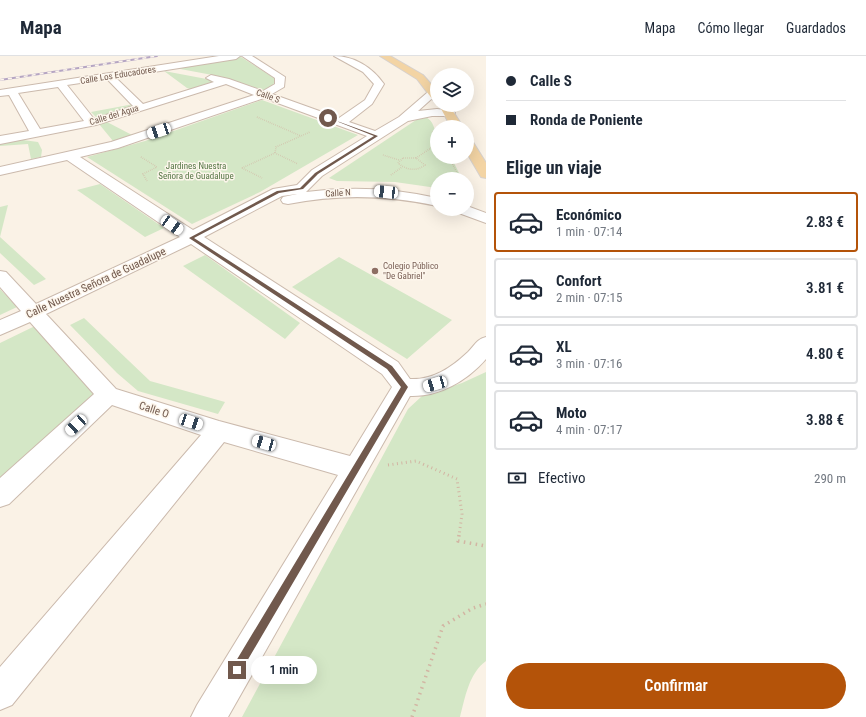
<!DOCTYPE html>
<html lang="es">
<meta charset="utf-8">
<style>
:root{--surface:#fff;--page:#f2f2f3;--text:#1f2937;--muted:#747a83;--line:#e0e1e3;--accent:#b45309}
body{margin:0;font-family:"Roboto Condensed",sans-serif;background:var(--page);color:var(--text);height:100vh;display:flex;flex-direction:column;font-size:15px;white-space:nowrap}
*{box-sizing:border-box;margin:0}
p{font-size:13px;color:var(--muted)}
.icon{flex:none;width:22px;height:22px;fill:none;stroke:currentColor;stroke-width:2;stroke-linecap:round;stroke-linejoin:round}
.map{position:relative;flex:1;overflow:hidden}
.details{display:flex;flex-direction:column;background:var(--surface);width:380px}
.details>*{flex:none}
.banner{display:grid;align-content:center;height:88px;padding:0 20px;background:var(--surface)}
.buttons{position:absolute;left:430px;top:12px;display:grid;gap:8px}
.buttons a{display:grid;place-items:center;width:44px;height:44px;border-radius:50%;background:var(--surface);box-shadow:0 4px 16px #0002;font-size:20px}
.end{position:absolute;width:18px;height:18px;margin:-9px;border:5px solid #71594d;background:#fff;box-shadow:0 0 0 2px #fff}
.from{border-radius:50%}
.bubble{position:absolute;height:28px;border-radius:14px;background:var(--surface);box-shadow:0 4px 16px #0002;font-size:13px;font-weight:600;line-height:28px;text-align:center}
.car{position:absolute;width:12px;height:24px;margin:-12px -6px;border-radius:5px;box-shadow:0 0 3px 1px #0007;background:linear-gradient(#fff 24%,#345 0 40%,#fff 0 76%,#345 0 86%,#fff 0)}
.banner b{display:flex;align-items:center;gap:14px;height:38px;font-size:15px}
.banner b+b{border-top:1px solid var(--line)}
.banner i{width:10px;height:10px;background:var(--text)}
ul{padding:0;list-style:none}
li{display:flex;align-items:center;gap:12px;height:60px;margin:0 8px 6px;padding:0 12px;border:2px solid var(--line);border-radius:4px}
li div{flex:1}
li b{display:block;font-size:15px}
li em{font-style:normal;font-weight:600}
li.selected{border-color:var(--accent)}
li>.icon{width:36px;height:36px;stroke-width:1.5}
h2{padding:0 20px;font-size:18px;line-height:48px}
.pay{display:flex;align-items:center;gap:10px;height:44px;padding:0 20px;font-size:15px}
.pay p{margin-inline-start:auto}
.primary-button{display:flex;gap:8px;margin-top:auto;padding:8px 20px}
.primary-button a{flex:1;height:46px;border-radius:24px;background:var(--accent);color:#fff;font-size:16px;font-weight:600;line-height:46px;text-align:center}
header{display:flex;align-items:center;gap:24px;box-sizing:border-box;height:56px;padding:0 20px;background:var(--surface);border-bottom:1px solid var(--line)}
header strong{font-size:19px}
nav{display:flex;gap:22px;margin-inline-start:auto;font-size:14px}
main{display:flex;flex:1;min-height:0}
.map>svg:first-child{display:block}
</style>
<header>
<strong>Mapa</strong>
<nav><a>Mapa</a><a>Cómo llegar</a><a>Guardados</a></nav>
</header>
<main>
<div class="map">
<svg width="486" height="661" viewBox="0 0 486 661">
<rect width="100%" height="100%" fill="#faf2e6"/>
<!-- green -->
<path fill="#d4e7c6" d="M 241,1 L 274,22 L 275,26 L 271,31 L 263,34 L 223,21 L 175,12 Z
M 164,15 L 212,24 L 213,26 L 190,33 L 187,32 Z
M 262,44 L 358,79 L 260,136 L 192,168 L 87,101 L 145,85 Z
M 134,48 L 136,51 L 100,62 L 96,61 L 91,56 Z
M 422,60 C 438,62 437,89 437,101 L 451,101 L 462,123 L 437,123 L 437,132 L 395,126 L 337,125 L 329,122 Z
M 107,66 L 132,79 L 113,85 L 99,68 Z
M 23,84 L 38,86 L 42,94 L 41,101 L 31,103 L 28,88 L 0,90 L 0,88 Z
M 100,128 L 164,172 L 145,181 L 77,134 Z
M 8,149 L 0,181 L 46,223 L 34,229 L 0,197 L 0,151 Z
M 205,199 L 300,267 L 285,283 L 183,210 Z
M 339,201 L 452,264 L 407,303 L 292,231 Z
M 0,233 L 17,251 L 0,259 Z
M 84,262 L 150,325 L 225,346 L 218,358 L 138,335 L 117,317 L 70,269 Z
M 35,270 L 101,341 L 0,431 L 0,287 Z
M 486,316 L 486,605 C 469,617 465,642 460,661 L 242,661 L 408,353 L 422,340 L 462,327 Z"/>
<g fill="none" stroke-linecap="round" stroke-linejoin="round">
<defs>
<path id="minor" d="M 219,0 L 240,0 L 236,3 L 116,22 L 143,48 L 214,26 L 206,22 L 211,19 L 229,23 L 263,35 L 275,28 L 275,22 L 242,0 L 252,0 L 285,21 L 284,31 L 272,38 L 339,62 L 365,44 L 374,28 L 363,16 L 334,0 C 354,0 372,11 384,28 L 372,48 L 349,66 L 375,75 L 399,61 L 428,36 L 432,35 L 437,38 L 418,55 L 437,53 L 453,55 L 455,57 L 449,60 L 432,60 L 408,65 L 322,120 L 306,136 C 351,130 393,132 437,142 L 437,150 C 387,139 338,138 288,148 L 283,147 L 281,144 L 283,141 L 297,138 L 282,140 L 204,181 L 398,306 L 410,323 C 433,324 451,312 468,296 C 474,290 477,283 486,281 L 486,303 C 467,325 439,341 410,340 L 228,661 L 191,661 L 197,649 L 338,419 L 224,386 L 12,649 L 0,654 L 0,611 L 201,379 L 112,349 L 9,448 L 0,451 L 0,422 L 94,338 L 30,266 L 0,279 L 0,264 L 21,255 L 0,231 L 0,215 L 6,216 L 36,248 L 180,181 L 67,104 L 0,119 L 0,111 L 111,86 L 254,39 L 226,28 L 96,69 L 0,88 L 0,80 L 29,75 L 9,39 L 0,40 L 0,34 ZM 107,23 L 133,50 L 94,63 L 67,29 ZM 58,31 L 84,65 L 40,73 L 18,37 ZM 264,42 L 367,80 L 312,114 L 297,129 L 273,133 L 193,174 L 80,101 L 118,92 ZM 191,188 L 382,318 L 392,331 L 350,400 L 219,365 L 116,333 L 46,258 Z
M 467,150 L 486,157 L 486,167 L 456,156 L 454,153 L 467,153 Z"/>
<path id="major" d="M 380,0 L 390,0 L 423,19 L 437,35 L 437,45 L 433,44 L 417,23 Z
M 439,49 L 449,49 L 463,71 L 451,71 Z
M 467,82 L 471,83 L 486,107 L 486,122 L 481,121 L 467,97 Z"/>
</defs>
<!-- minor casing -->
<use href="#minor" stroke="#cbbaad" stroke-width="2"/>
<!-- major casing -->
<use href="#major" stroke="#d7d1cd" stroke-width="2"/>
<!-- path-far2 -->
<path stroke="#d2b5a3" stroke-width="1.5" stroke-dasharray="0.5 1.5" stroke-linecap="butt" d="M 257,61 L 301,80
M 433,75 L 437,82
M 275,97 L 276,91 L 310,76
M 383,99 L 399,104
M 141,101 L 157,111
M 449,101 L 460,123
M 403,102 L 416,102 L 425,109 C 416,116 406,114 398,107 Z
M 416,102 L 437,88
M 242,112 L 275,97 L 298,108
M 242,112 L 262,122
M 391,119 L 402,111
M 147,125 L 143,118 L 157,111"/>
<!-- path-far1 -->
<path stroke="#d2b5a3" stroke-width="3" stroke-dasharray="1 3.5" stroke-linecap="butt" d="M 388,409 L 416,405 L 457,423 L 462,458 L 459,480"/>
<!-- path -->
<path stroke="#d2b5a3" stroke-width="3.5" stroke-dasharray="1.5 4.5" stroke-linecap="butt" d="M 459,479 L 458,485 L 486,490
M 412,661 L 443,570 L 473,552 L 486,548"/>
<!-- minor -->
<use href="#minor" fill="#fff" fill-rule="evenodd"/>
<!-- major -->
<use href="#major" fill="#f3d4a4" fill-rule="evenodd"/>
<defs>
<path id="rail" d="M 0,24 L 157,0"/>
</defs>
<!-- rail casing -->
<use href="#rail" stroke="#b5a5c3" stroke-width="2"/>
<!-- rail -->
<use href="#rail" stroke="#fdf6ec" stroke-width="1.5" stroke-dasharray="4" stroke-linecap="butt"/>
</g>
<!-- route -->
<path fill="#71594d" d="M 326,61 L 378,80 L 318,118 L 303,133 L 279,137 L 194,182 L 392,310 L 408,331 L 240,617 L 237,619 L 233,617 L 232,614 L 233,610 L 401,331 L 387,313 L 189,182 L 277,135 L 300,132 L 315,117 L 374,80 Z"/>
<!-- markers -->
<circle fill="#8d6e63" stroke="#fdf6ec" stroke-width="1.5" cx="375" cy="215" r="4"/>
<g text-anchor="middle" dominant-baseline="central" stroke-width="3" stroke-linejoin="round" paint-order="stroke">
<!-- far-street labels -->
<g font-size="9" fill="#71594d" stroke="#fdf6ec">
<text transform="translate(118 19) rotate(-9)">Calle Los Educadores</text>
<text transform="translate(268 40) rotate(20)">Calle S</text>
<text transform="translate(114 59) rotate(-17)">Calle del Agua</text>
<text transform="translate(338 137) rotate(-3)">Calle N</text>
</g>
<!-- far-park labels -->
<g font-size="9" fill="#557646" stroke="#fdf6ec">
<text x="196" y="110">Jardines Nuestra<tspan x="196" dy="10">Señora de Guadalupe</tspan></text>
</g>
<!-- far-education labels -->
<g font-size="9" fill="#785e54" stroke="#fdf6ec" text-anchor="start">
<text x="383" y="210">Colegio Público<tspan x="383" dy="10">"De Gabriel"</tspan></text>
</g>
<!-- street labels -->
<g font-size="11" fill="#71594d" stroke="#fdf6ec">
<text transform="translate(96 227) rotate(-25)">Calle Nuestra Señora de Guadalupe</text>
<text transform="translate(154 354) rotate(18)">Calle O</text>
</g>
</g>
</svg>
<div class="buttons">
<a><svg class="icon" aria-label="layers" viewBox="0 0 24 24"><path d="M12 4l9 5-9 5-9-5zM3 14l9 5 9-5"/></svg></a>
<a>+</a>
<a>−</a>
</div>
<i class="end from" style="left:328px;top:62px"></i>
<i class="end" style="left:237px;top:614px"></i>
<div class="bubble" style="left:251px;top:600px;width:66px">1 min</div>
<i class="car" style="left:159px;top:75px;rotate:252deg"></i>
<i class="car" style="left:386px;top:136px;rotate:276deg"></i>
<i class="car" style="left:172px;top:169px;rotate:124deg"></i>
<i class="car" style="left:435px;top:328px;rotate:254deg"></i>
<i class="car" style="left:191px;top:366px;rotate:108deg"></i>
<i class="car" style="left:76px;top:369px;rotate:227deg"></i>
<i class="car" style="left:264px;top:387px;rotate:286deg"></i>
</div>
<section class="details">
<div class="banner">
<b><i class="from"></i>Calle S</b>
<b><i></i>Ronda de Poniente</b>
</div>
<h2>Elige un viaje</h2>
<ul>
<li class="selected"><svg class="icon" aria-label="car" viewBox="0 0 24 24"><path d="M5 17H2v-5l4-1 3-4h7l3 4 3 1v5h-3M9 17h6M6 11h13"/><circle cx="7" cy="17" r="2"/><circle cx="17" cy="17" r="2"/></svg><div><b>Económico</b><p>1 min · 07:14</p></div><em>2.83 €</em></li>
<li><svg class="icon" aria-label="car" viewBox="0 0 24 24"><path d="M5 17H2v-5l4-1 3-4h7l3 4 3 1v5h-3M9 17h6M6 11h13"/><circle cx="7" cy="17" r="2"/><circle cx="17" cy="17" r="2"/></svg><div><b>Confort</b><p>2 min · 07:15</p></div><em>3.81 €</em></li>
<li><svg class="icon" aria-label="car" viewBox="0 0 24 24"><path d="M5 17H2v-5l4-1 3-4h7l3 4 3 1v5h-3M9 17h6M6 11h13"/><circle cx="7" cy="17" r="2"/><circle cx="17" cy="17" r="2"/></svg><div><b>XL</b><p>3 min · 07:16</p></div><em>4.80 €</em></li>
<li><svg class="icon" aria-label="car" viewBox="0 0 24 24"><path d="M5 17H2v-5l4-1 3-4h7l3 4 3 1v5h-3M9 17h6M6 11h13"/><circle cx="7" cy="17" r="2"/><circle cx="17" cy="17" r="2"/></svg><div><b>Moto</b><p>4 min · 07:17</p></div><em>3.88 €</em></li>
</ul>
<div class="pay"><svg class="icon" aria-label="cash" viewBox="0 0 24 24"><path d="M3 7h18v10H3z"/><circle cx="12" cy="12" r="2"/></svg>Efectivo<p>290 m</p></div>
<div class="primary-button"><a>Confirmar</a></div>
</section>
</main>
